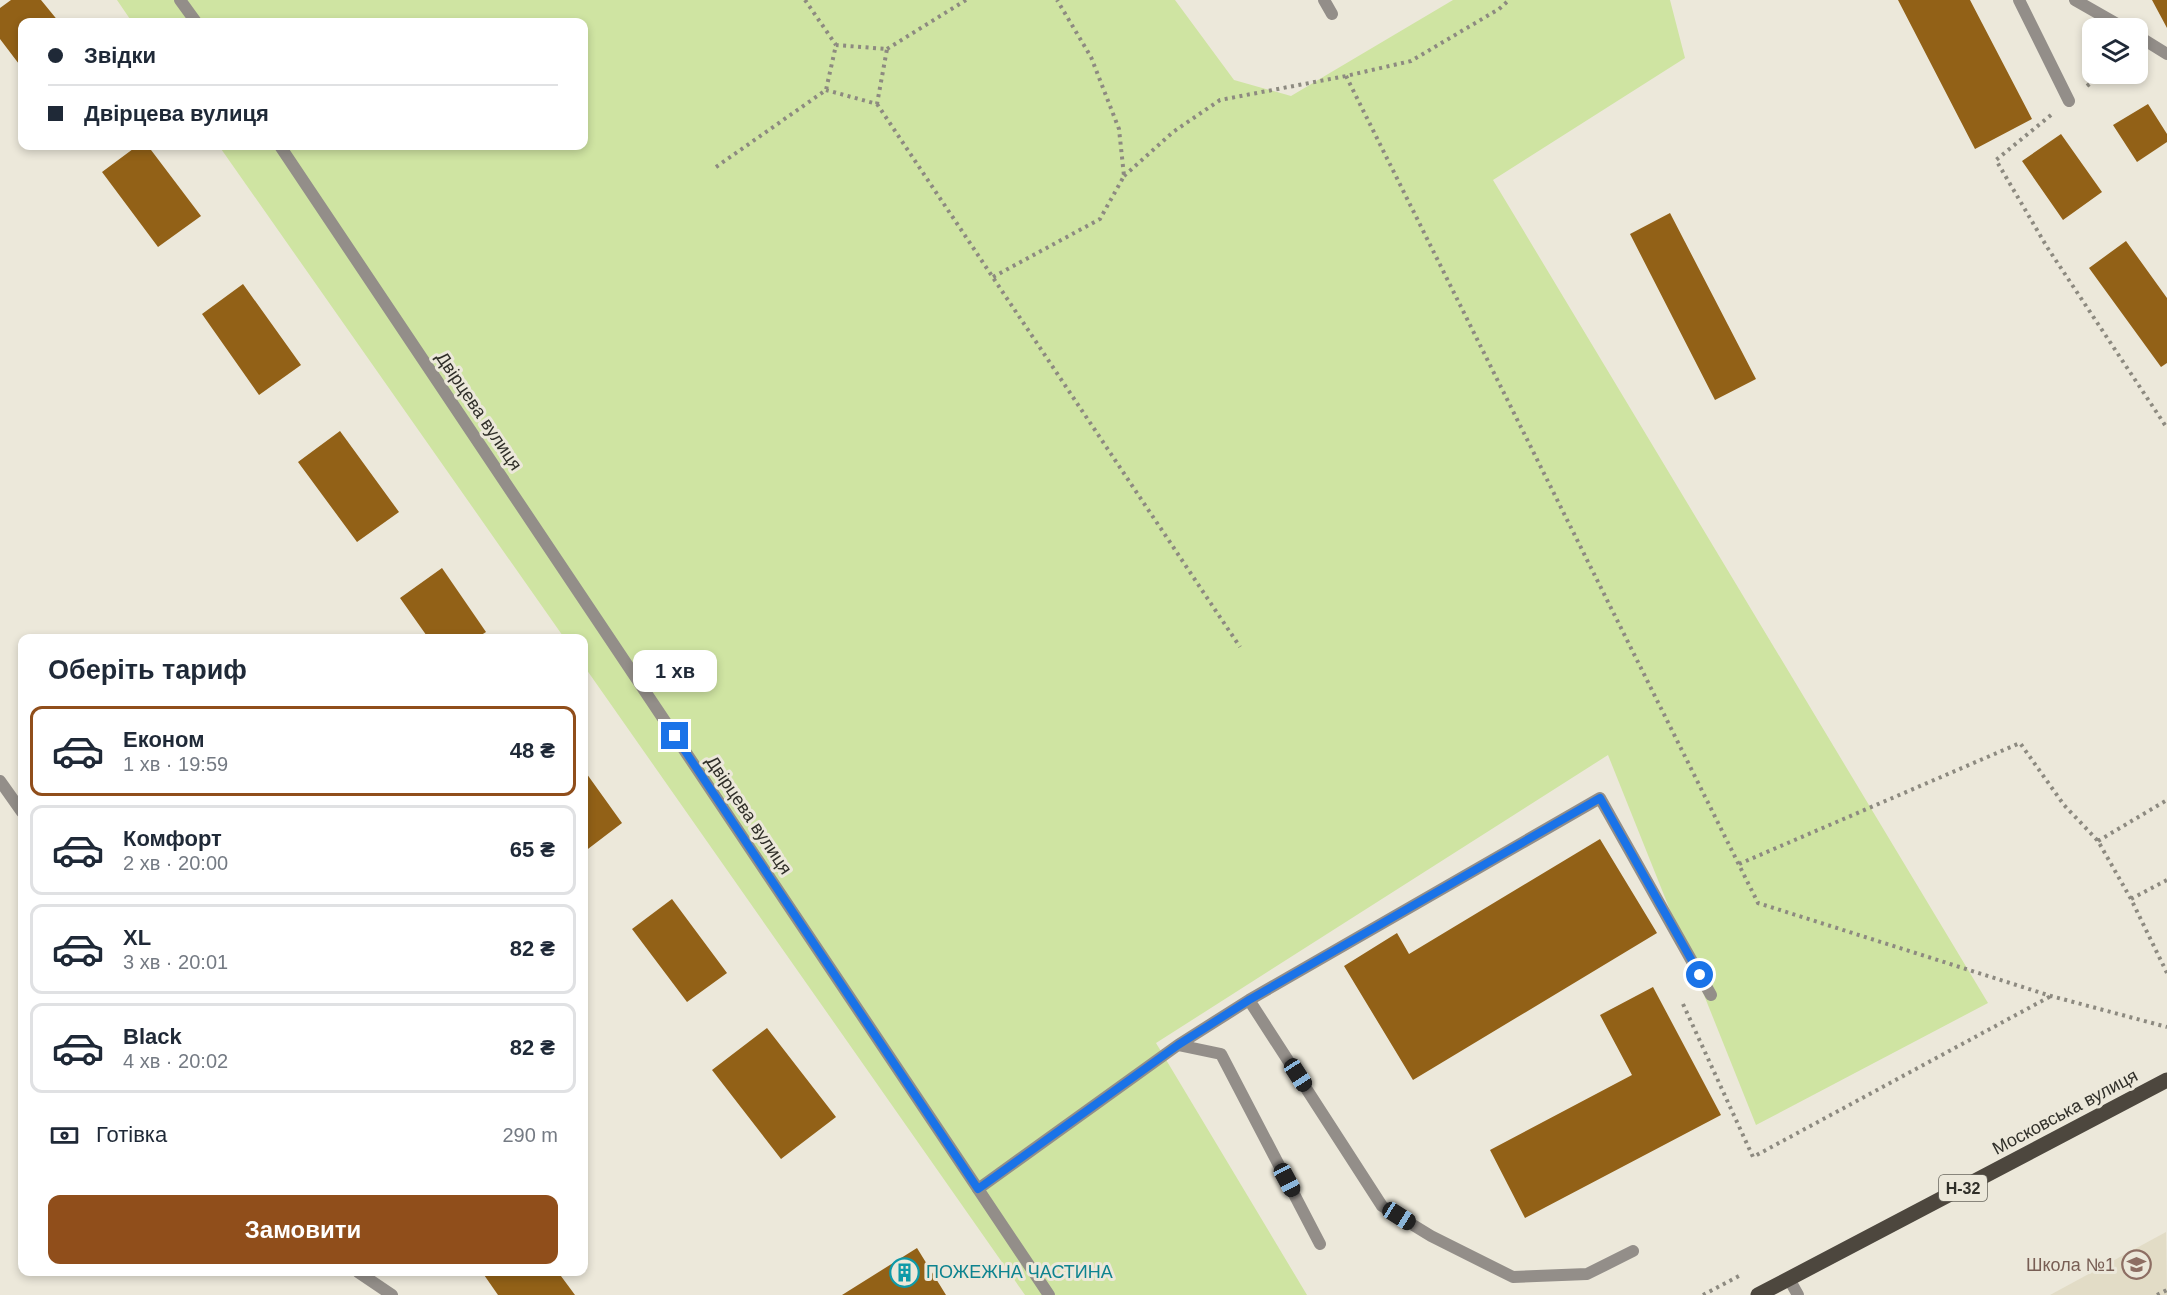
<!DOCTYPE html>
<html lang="uk">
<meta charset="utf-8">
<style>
:root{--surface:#fff;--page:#f6f6f7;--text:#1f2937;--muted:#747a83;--line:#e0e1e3;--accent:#904e1b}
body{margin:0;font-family:Arial,sans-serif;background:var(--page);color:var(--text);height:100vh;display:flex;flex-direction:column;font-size:22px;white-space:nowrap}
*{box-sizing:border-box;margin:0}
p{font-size:20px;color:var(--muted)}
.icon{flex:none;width:33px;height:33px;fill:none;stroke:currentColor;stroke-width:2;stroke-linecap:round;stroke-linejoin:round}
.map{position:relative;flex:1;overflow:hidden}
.sheet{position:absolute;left:18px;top:634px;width:570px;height:642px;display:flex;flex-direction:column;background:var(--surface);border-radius:12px;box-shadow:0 3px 9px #0003}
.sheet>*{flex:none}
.top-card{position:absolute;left:18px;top:18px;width:570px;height:132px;border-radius:12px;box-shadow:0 3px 9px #0003;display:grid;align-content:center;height:132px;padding:0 30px;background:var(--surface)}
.fabs{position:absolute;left:2082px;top:18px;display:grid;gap:12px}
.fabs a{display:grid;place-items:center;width:66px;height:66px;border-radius:12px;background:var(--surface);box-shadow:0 3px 9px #0003;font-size:30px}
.end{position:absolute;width:27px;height:27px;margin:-14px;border:8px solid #1a73e8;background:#fff;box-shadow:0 0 0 3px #fff}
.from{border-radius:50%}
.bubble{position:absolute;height:42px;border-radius:12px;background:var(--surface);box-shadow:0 3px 9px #0003;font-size:20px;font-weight:700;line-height:42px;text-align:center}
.car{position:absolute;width:18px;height:36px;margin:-18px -9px;border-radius:8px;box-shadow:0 0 4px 2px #0007;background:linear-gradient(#222 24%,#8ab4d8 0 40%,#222 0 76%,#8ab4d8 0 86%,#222 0)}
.top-card b{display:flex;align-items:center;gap:21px;height:57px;font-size:22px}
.top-card b+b{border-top:2px solid var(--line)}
.top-card i{width:15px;height:15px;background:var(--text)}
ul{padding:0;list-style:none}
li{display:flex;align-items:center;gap:18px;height:90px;margin:0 12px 9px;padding:0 18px;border:3px solid var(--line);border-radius:12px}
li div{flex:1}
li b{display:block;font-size:22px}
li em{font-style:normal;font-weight:700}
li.active{border-color:var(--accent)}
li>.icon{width:54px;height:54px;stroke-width:1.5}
h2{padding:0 30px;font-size:27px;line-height:72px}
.pay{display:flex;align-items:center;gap:15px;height:66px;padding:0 30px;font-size:22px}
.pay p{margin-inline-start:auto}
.action{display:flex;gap:12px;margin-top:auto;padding:12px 30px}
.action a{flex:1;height:69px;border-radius:12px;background:var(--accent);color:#fff;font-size:24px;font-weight:700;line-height:69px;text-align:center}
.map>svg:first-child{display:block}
</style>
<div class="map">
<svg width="2167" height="1295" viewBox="0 0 2167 1295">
<rect width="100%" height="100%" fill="#ece8da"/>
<!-- built -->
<path fill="#e2dcc6" d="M 2166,1232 L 2167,1295 L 2050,1295 Z"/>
<!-- green -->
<path fill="#cfe4a2" d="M 117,0 L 1175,0 L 1234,80 L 1291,96 L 1453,0 L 1670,0 L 1685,58 L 1493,180 L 1988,1003 L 1756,1125 L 1608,755 L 1156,1043 L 1307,1295 L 1025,1295 L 584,666 L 584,639 L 565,639 L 219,146 L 584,146 L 584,22 L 132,22 Z"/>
<!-- building -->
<path fill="#926117" d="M 11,0 L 41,0 L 59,22 L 22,22 L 22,68 L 0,39 L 0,8 Z
M 1898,0 L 1970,0 L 2032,119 L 1975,149 Z
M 2152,0 L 2167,0 L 2167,28 Z
M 2148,104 L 2167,134 L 2167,142 L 2137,162 L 2113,125 Z
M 2061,134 L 2102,192 L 2063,220 L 2022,161 Z
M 137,146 L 148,146 L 201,216 L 158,247 L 102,172 Z
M 1670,213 L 1756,379 L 1715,400 L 1630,234 Z
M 2126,241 L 2167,298 L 2167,363 L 2161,367 L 2089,268 Z
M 243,284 L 301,365 L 259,395 L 202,314 Z
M 340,431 L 399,512 L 357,542 L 298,462 Z
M 442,568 L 486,632 L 475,639 L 429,639 L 400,598 Z
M 584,770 L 622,823 L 584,852 Z
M 1600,839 L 1657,933 L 1413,1080 L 1344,966 L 1397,933 L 1409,954 Z
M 672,899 L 727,973 L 687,1002 L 632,929 Z
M 1653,987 L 1721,1115 L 1525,1218 L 1490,1150 L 1632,1075 L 1600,1015 Z
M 767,1028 L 836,1117 L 781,1159 L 712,1070 Z
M 917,1248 L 946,1295 L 842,1295 Z
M 482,1272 L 558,1272 L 575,1295 L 498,1295 Z"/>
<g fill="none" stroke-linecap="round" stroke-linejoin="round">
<!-- path -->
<path stroke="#8d8a80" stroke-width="4" stroke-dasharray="3 4.5" stroke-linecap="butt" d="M 805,0 L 836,45
M 887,49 L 966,0
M 1346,76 L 1758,903 L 2051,996 L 2167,1027
M 2087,86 L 2098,77 L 2110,74
M 877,104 L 1240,647
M 2051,115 L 1996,160 L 2047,247 L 2167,428
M 716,167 L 826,90 L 836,45 L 887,49 L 877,104 L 826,90
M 1124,176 L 1173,132 L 1220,100 L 1346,76 L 1411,61 L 1499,9 L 1509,0
M 993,277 L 1100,219 L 1124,176 L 1119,129 L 1091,57 L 1057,0
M 2098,841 L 2167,800
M 1739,864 L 2020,743 L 2064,805 L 2098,841 L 2131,899 L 2167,973
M 2131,899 L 2167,880
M 1683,1004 L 1753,1157 L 2051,996
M 1703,1295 L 1739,1276
M 2157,1295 L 2167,1290"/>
<!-- service -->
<path stroke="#938e89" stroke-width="12" d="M 1324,0 L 1332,14
M 2019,0 L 2069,101
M 2075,0 L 2124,28
M 2138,36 L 2167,54
M 1249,1000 L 1382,1206 L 1431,1236 L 1513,1277 L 1587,1274 L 1633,1251
M 1178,1045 L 1249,1000 L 1600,798 L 1711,995
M 978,1189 L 1178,1045 L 1221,1054 L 1320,1244
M 1789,1279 L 1798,1295"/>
<!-- minor -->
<path stroke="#938e89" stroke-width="12" d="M 180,0 L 196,22
M 280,146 L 1049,1295
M 0,781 L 22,812
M 358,1272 L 392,1295"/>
<!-- primary -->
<path stroke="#4d473e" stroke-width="15" d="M 1758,1295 L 2167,1080"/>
</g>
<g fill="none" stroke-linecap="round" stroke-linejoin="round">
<!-- route -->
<path stroke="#1a73e8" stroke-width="8" d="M 675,736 L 978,1189 L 1178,1045 L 1249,1000 L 1600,798 L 1700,975"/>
</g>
<!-- icons -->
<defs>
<symbol id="school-ring" viewBox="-11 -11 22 22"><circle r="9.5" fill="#ece8da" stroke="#8d6e63" stroke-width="1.5"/><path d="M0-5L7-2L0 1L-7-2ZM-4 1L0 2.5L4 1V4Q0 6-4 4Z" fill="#8d6e63"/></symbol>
<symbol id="building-ring" viewBox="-11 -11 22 22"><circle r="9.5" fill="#ece8da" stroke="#0f9aa8" stroke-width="1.5"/><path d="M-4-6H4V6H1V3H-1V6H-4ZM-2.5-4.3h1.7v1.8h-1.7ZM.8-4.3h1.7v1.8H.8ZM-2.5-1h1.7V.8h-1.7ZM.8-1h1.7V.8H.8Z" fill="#0f9aa8"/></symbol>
</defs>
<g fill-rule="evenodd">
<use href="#school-ring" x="2120" y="1248" width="33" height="33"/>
<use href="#building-ring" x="888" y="1256" width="33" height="33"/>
</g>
<g text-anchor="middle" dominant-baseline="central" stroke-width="6" stroke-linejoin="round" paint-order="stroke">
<!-- shield labels -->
<rect fill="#ece8da" stroke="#68665e" stroke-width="1.5" x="1939" y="1175" width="48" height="26" rx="4.5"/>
<g font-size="16" font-weight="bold" fill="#302f29">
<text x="1963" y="1188">Н-32</text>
</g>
<!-- street labels -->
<g font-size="18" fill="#302f29" stroke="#ece8da">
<text transform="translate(479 411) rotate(56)">Двірцева вулиця</text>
<text transform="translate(749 815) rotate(56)">Двірцева вулиця</text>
<text transform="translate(2065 1112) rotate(-28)">Московська вулиця</text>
</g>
<!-- education labels -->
<g font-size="18" fill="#785e54" stroke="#ece8da" text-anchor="end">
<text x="2115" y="1265">Школа №1</text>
</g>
<!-- culture labels -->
<g font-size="18" fill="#0d838f" stroke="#ece8da" text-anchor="start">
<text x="926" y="1272">ПОЖЕЖНА ЧАСТИНА</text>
</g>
</g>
</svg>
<div class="fabs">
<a><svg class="icon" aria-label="layers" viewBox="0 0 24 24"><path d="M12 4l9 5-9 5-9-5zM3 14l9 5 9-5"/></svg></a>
</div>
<i class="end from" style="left:1700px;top:975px"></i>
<i class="end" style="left:675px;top:736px"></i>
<div class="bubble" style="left:633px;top:650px;width:84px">1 хв</div>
<i class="car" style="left:1298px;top:1075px;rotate:147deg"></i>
<i class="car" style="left:1287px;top:1180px;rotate:152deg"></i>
<i class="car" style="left:1399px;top:1216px;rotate:122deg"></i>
<div class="top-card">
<b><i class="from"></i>Звідки</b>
<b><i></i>Двірцева вулиця</b>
</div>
<section class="sheet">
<h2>Оберіть тариф</h2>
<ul>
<li class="active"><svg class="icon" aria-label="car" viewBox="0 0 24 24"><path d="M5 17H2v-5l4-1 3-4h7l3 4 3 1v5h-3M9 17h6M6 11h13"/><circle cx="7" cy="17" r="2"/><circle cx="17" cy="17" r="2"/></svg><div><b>Економ</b><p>1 хв · 19:59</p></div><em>48 ₴</em></li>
<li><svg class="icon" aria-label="car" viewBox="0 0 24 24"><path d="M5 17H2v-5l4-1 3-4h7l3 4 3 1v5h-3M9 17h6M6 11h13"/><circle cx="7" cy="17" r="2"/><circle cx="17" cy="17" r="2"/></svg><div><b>Комфорт</b><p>2 хв · 20:00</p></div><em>65 ₴</em></li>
<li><svg class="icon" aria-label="car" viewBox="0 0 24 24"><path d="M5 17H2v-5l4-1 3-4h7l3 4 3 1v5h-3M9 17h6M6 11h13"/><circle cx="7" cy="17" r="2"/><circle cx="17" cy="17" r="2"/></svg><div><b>XL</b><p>3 хв · 20:01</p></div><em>82 ₴</em></li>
<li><svg class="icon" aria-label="car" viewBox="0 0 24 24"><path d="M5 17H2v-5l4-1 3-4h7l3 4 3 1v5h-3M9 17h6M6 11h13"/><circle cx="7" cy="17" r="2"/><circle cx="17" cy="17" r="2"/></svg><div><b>Black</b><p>4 хв · 20:02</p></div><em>82 ₴</em></li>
</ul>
<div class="pay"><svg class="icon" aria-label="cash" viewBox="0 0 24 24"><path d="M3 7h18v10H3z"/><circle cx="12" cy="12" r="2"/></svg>Готівка<p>290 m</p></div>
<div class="action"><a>Замовити</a></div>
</section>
</div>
